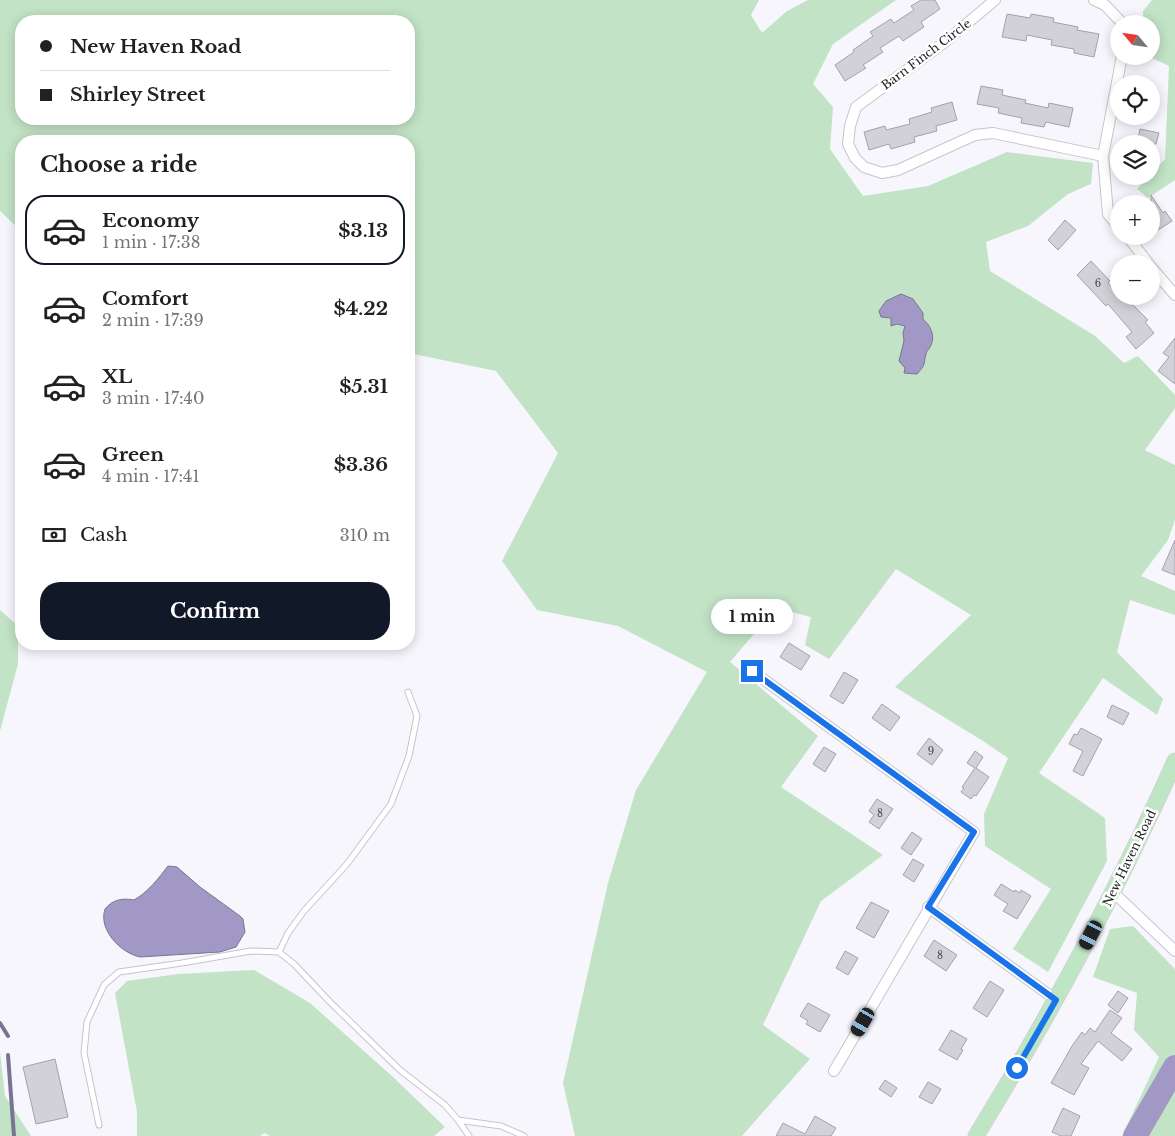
<!DOCTYPE html>
<meta charset="utf-8">
<style>
:root{--surface:#fff;--page:#f2f2f2;--text:#202124;--muted:#757577;--line:#e0e0e0;--accent:#111827}
body{margin:0;font-family:"Libre Baskerville",serif;background:var(--page);color:var(--text);height:100vh;display:flex;flex-direction:column;font-size:19px;white-space:nowrap}
*{box-sizing:border-box;margin:0}
p{font-size:16px;color:var(--muted)}
.icon{flex:none;width:28px;height:28px;fill:none;stroke:currentColor;stroke-width:2;stroke-linecap:round;stroke-linejoin:round}
.map{position:relative;flex:1;overflow:hidden}
.panel{position:absolute;left:15px;top:135px;width:400px;height:515px;display:flex;flex-direction:column;background:var(--surface);border-radius:20px;box-shadow:0 2px 12px #0003}
.panel>*{flex:none}
.hud{position:absolute;left:15px;top:15px;width:400px;height:110px;border-radius:20px;box-shadow:0 2px 12px #0003;display:grid;align-content:center;height:110px;padding:0 25px;background:var(--surface)}
.needle{width:32px;rotate:299deg}
.controls{position:absolute;left:1110px;top:15px;display:grid;gap:10px}
.controls a{display:grid;place-items:center;width:50px;height:50px;border-radius:50%;background:var(--surface);box-shadow:0 2px 12px #0003;font-size:25px}
.end{position:absolute;width:22px;height:22px;margin:-11px;border:6px solid #1a73e8;background:#fff;box-shadow:0 0 0 2px #fff}
.from{border-radius:50%}
.bubble{position:absolute;height:35px;border-radius:18px;background:var(--surface);box-shadow:0 2px 12px #0003;font-size:16px;font-weight:700;line-height:35px;text-align:center}
.car{position:absolute;width:15px;height:30px;margin:-15px -8px;border-radius:6px;box-shadow:0 0 4px 1px #0007;background:linear-gradient(#222 24%,#8ab4d8 0 40%,#222 0 76%,#8ab4d8 0 86%,#222 0)}
.hud b{display:flex;align-items:center;gap:18px;height:48px;font-size:19px}
.hud b+b{border-top:1px solid var(--line)}
.hud i{width:12px;height:12px;background:var(--text)}
ul{padding:0;list-style:none}
li{display:flex;align-items:center;gap:15px;height:70px;margin:0 10px 8px;padding:0 15px;border:2px solid transparent;border-radius:20px}
li div{flex:1}
li b{display:block;font-size:19px}
li em{font-style:normal;font-weight:700}
li.on{border-color:var(--accent)}
li>.icon{width:45px;height:45px;stroke-width:1.5}
h2{padding:0 25px;font-size:22px;line-height:60px}
.pay{display:flex;align-items:center;gap:12px;height:55px;padding:0 25px;font-size:19px}
.pay p{margin-inline-start:auto}
.cta{display:flex;gap:10px;margin-top:auto;padding:10px 25px}
.cta a{flex:1;height:58px;border-radius:20px;background:var(--accent);color:#fff;font-size:20px;font-weight:700;line-height:58px;text-align:center}
.map>svg:first-child{display:block}
</style>
<div class="map">
<svg width="1175" height="1136" viewBox="0 0 1175 1136">
<rect width="100%" height="100%" fill="#f7f6fd"/>
<!-- green -->
<path fill="#c2e3c6" fill-rule="evenodd" d="M 0,0 L 759,0 L 751,15 L 762,33 L 787,11 L 808,0 L 896,0 L 833,44 L 813,84 L 833,107 L 830,149 L 863,196 L 928,186 L 1007,152 L 1093,163 L 1091,184 L 1068,194 L 1028,226 L 986,242 L 990,271 L 1095,336 L 1124,363 L 1138,356 L 1175,395 L 1175,408 L 1145,450 L 1175,465 L 1175,520 L 1168,540 L 1141,576 L 1175,591 L 1175,615 L 1130,600 L 1117,652 L 1163,699 L 1157,715 L 1103,678 L 1039,773 L 1105,818 L 1107,861 L 1048,972 L 1013,949 L 1051,889 L 985,846 L 984,814 L 1008,758 L 983,741 L 895,687 L 971,615 L 896,569 L 829,659 L 805,645 L 811,617 L 776,608 L 730,662 L 818,736 L 781,787 L 883,855 L 821,901 L 763,1025 L 810,1059 L 742,1136 L 575,1136 L 563,1083 L 608,883 L 636,790 L 707,672 L 618,626 L 537,610 L 502,561 L 558,453 L 496,371 L 409,353 L 409,141 L 21,141 L 21,231 L 0,211 ZM 21,21 L 409,21 L 409,119 L 21,119 Z
M 1152,0 L 1175,0 L 1175,180 L 1148,198 L 1137,189 L 1149,176 L 1151,176 L 1151,174 L 1165,159 L 1169,66 L 1148,56 L 1151,56 L 1151,24 L 1143,24 L 1143,11 Z
M 0,610 L 18,626 L 18,664 L 0,731 Z
M 1133,926 L 1175,969 L 1175,1136 L 1122,1136 L 1159,1057 L 1134,1030 L 1137,993 L 1093,977 L 1110,929 Z
M 254,970 L 310,1003 L 393,1077 L 445,1127 L 434,1136 L 270,1136 L 264,1133 L 260,1136 L 137,1136 L 137,1112 L 115,993 L 127,981 L 178,974 Z
M 0,1052 L 5,1096 L 31,1136 L 0,1136 Z"/>
<!-- water -->
<path fill="#a198c5" stroke="#7a7494" d="M 901,294 L 913,299 L 923,313 L 923,319 C 931,326 936,337 930,347 C 928,352 928,348 926,354 C 923,366 926,364 917,374 L 904,373 L 905,368 L 899,361 L 904,341 L 903,333 L 905,326 L 897,324 L 891,326 L 891,318 L 881,317 L 879,311 L 886,301 Z
M 168,866 L 177,867 L 200,887 L 240,916 L 243,919 L 245,932 L 236,947 L 220,952 L 140,957 C 121,953 98,930 105,909 C 113,899 123,898 134,900 C 148,892 158,879 168,866 Z"/>
<g fill="none" stroke-linecap="round" stroke-linejoin="round">
<!-- stream -->
<path stroke="#7a7494" stroke-width="4" d="M 0,1023 L 8,1036
M 8,1055 L 14,1136"/>
<!-- river -->
<path stroke="#a198c5" stroke-width="24" d="M 1135,1136 L 1175,1067"/>
</g>
<!-- building -->
<path fill="#d2d1d8" stroke="#a4a2a9" d="M 921,0 L 935,0 L 940,9 L 921,22 L 924,27 L 903,41 L 899,36 L 880,48 L 883,52 L 863,65 L 866,68 L 845,81 L 835,65 L 854,52 L 853,50 L 873,36 L 870,32 L 891,19 L 894,23 L 914,10 L 911,6 Z
M 1007,14 L 1030,18 L 1031,14 L 1054,18 L 1053,22 L 1078,27 L 1077,30 L 1099,34 L 1094,57 L 1074,53 L 1074,49 L 1051,45 L 1052,40 L 1027,35 L 1026,41 L 1002,37 Z
M 981,86 L 1003,90 L 1002,95 L 1026,100 L 1025,103 L 1048,108 L 1049,103 L 1073,108 L 1069,127 L 1046,122 L 1044,127 L 1021,123 L 1022,118 L 998,113 L 999,108 L 977,104 Z
M 952,102 L 957,120 L 936,126 L 937,131 L 914,137 L 915,142 L 891,149 L 889,144 L 869,150 L 864,132 L 885,126 L 886,130 L 910,124 L 909,119 L 932,112 L 931,108 Z
M 1140,129 L 1159,133 L 1156,144 L 1137,144 Z
M 1151,195 L 1163,213 L 1165,211 L 1172,221 L 1158,230 L 1151,221 Z
M 1065,220 L 1076,230 L 1058,250 L 1048,240 Z
M 1091,261 L 1110,281 L 1108,283 L 1119,294 L 1119,296 L 1121,296 L 1127,303 L 1129,301 L 1148,320 L 1145,322 L 1154,333 L 1136,349 L 1126,337 L 1132,332 L 1108,304 L 1106,306 L 1077,275 Z
M 1175,338 L 1175,384 L 1158,371 L 1169,357 L 1163,353 Z
M 1175,540 L 1175,575 L 1162,570 Z
M 789,643 L 810,656 L 801,670 L 780,657 Z
M 844,672 L 858,680 L 843,704 L 830,696 Z
M 882,704 L 900,717 L 890,731 L 872,718 Z
M 1112,705 L 1129,713 L 1123,725 L 1107,717 Z
M 1081,728 L 1102,739 L 1083,776 L 1073,771 L 1083,751 L 1069,744 L 1074,734 L 1077,735 Z
M 929,738 L 943,750 L 932,765 L 917,754 Z
M 824,747 L 836,754 L 825,772 L 813,764 Z
M 975,751 L 983,757 L 976,768 L 989,777 L 976,796 L 974,795 L 971,799 L 961,792 L 964,788 L 962,787 L 975,768 L 967,763 Z
M 877,799 L 893,809 L 879,829 L 869,822 L 874,815 L 869,811 Z
M 912,832 L 922,839 L 911,855 L 901,848 Z
M 913,859 L 924,865 L 914,882 L 903,875 Z
M 1001,884 L 1014,892 L 1015,890 L 1020,893 L 1021,890 L 1031,896 L 1017,919 L 1003,911 L 1008,904 L 994,895 Z
M 871,902 L 889,911 L 874,938 L 856,928 Z
M 934,940 L 957,955 L 946,971 L 924,956 Z
M 845,951 L 858,958 L 848,975 L 836,968 Z
M 990,981 L 1004,990 L 987,1017 L 973,1008 Z
M 1118,991 L 1128,998 L 1118,1013 L 1108,1005 Z
M 808,1003 L 830,1015 L 820,1032 L 806,1024 L 808,1021 L 800,1016 Z
M 1110,1010 L 1122,1018 L 1111,1033 L 1132,1049 L 1122,1061 L 1098,1041 L 1081,1064 L 1089,1068 L 1074,1095 L 1051,1083 L 1072,1046 L 1082,1032 L 1085,1035 L 1090,1028 L 1095,1032 Z
M 951,1030 L 967,1039 L 961,1049 L 963,1050 L 957,1060 L 939,1050 Z
M 55,1059 L 68,1117 L 36,1124 L 23,1067 Z
M 885,1080 L 897,1088 L 891,1097 L 879,1089 Z
M 928,1082 L 941,1089 L 932,1104 L 919,1097 Z
M 1063,1108 L 1080,1116 L 1071,1136 L 1061,1136 L 1052,1132 Z
M 815,1116 L 836,1128 L 831,1136 L 776,1136 L 783,1123 L 805,1134 Z"/>
<g fill="none" stroke-linecap="round" stroke-linejoin="round">
<defs>
<path id="lane" d="M 279,952 L 288,933 L 304,911 L 347,864 L 391,804 L 409,756 L 417,716 L 408,692
M 458,1120 L 501,1126 L 524,1136
M 99,1125 L 84,1053 L 87,1022 L 104,985 L 119,972 L 182,963 L 251,951 L 279,952 L 294,964 L 330,1002 L 400,1070 L 445,1105 L 458,1120 L 469,1136"/>
<path id="street" d="M 995,0 L 945,42 L 856,107 L 850,126 L 848,144 L 855,158 L 864,167 L 882,173 L 898,170 L 975,135 L 993,133 L 1103,156
M 1094,0 L 1105,5 L 1123,24
M 1119,227 L 1108,214 L 1103,156 L 1122,56
M 1127,236 L 1149,264
M 1151,267 L 1175,295
M 752,671 L 974,832 L 834,1071
M 1113,892 L 1175,951
M 928,907 L 1056,1000"/>
<path id="primary" d="M 976,1136 C 1050,1015 1117,891 1175,761"/>
</defs>
<!-- lane casing -->
<use href="#lane" stroke="#c6c5cc" stroke-width="7"/>
<!-- street casing -->
<use href="#street" stroke="#c6c5cc" stroke-width="12"/>
<!-- primary casing -->
<use href="#primary" stroke="#d2d2d3" stroke-width="17"/>
<!-- lane -->
<use href="#lane" stroke="#fff" stroke-width="5"/>
<!-- street -->
<use href="#street" stroke="#fff" stroke-width="10"/>
<!-- primary -->
<use href="#primary" stroke="#bee6c4" stroke-width="15"/>
</g>
<g fill="none" stroke-linecap="round" stroke-linejoin="round">
<!-- route -->
<path stroke="#1a73e8" stroke-width="6" d="M 752,671 L 974,832 L 928,907 L 1056,1000 L 1017,1068"/>
</g>
<g text-anchor="middle" dominant-baseline="central" stroke-width="5" stroke-linejoin="round" paint-order="stroke">
<!-- number labels -->
<g font-size="10" fill="#4c4c4f">
<text x="1098" y="283">6</text>
<text x="931" y="751">9</text>
<text x="880" y="813">8</text>
<text x="940" y="955">8</text>
</g>
<!-- street labels -->
<g font-size="12" fill="#1f1f21" stroke="#fff">
<text transform="translate(926 54) rotate(-37)">Barn Finch Circle</text>
<text transform="translate(1129 858) rotate(-64)">New Haven Road</text>
</g>
</g>
</svg>
<div class="controls">
<a><svg class="needle" viewBox="-14 -14 28 28"><path d="M0-13l5 13h-10z" fill="#e53935"/><path d="M0 13l5-13h-10z" fill="#757577"/></svg></a>
<a><svg class="icon" aria-label="locate" viewBox="0 0 24 24"><circle cx="12" cy="12" r="6"/><path d="M12 2v4M12 18v4M2 12h4M18 12h4"/></svg></a>
<a><svg class="icon" aria-label="layers" viewBox="0 0 24 24"><path d="M12 4l9 5-9 5-9-5zM3 14l9 5 9-5"/></svg></a>
<a>+</a>
<a>−</a>
</div>
<i class="end from" style="left:1017px;top:1068px"></i>
<i class="end" style="left:752px;top:671px"></i>
<div class="bubble" style="left:711px;top:599px;width:82px">1 min</div>
<i class="car" style="left:1091px;top:935px;rotate:207deg"></i>
<i class="car" style="left:863px;top:1022px;rotate:210deg"></i>
<div class="hud">
<b><i class="from"></i>New Haven Road</b>
<b><i></i>Shirley Street</b>
</div>
<section class="panel">
<h2>Choose a ride</h2>
<ul>
<li class="on"><svg class="icon" aria-label="car" viewBox="0 0 24 24"><path d="M5 17H2v-5l4-1 3-4h7l3 4 3 1v5h-3M9 17h6M6 11h13"/><circle cx="7" cy="17" r="2"/><circle cx="17" cy="17" r="2"/></svg><div><b>Economy</b><p>1 min · 17:38</p></div><em>$3.13</em></li>
<li><svg class="icon" aria-label="car" viewBox="0 0 24 24"><path d="M5 17H2v-5l4-1 3-4h7l3 4 3 1v5h-3M9 17h6M6 11h13"/><circle cx="7" cy="17" r="2"/><circle cx="17" cy="17" r="2"/></svg><div><b>Comfort</b><p>2 min · 17:39</p></div><em>$4.22</em></li>
<li><svg class="icon" aria-label="car" viewBox="0 0 24 24"><path d="M5 17H2v-5l4-1 3-4h7l3 4 3 1v5h-3M9 17h6M6 11h13"/><circle cx="7" cy="17" r="2"/><circle cx="17" cy="17" r="2"/></svg><div><b>XL</b><p>3 min · 17:40</p></div><em>$5.31</em></li>
<li><svg class="icon" aria-label="car" viewBox="0 0 24 24"><path d="M5 17H2v-5l4-1 3-4h7l3 4 3 1v5h-3M9 17h6M6 11h13"/><circle cx="7" cy="17" r="2"/><circle cx="17" cy="17" r="2"/></svg><div><b>Green</b><p>4 min · 17:41</p></div><em>$3.36</em></li>
</ul>
<div class="pay"><svg class="icon" aria-label="cash" viewBox="0 0 24 24"><path d="M3 7h18v10H3z"/><circle cx="12" cy="12" r="2"/></svg>Cash<p>310 m</p></div>
<div class="cta"><a>Confirm</a></div>
</section>
</div>
